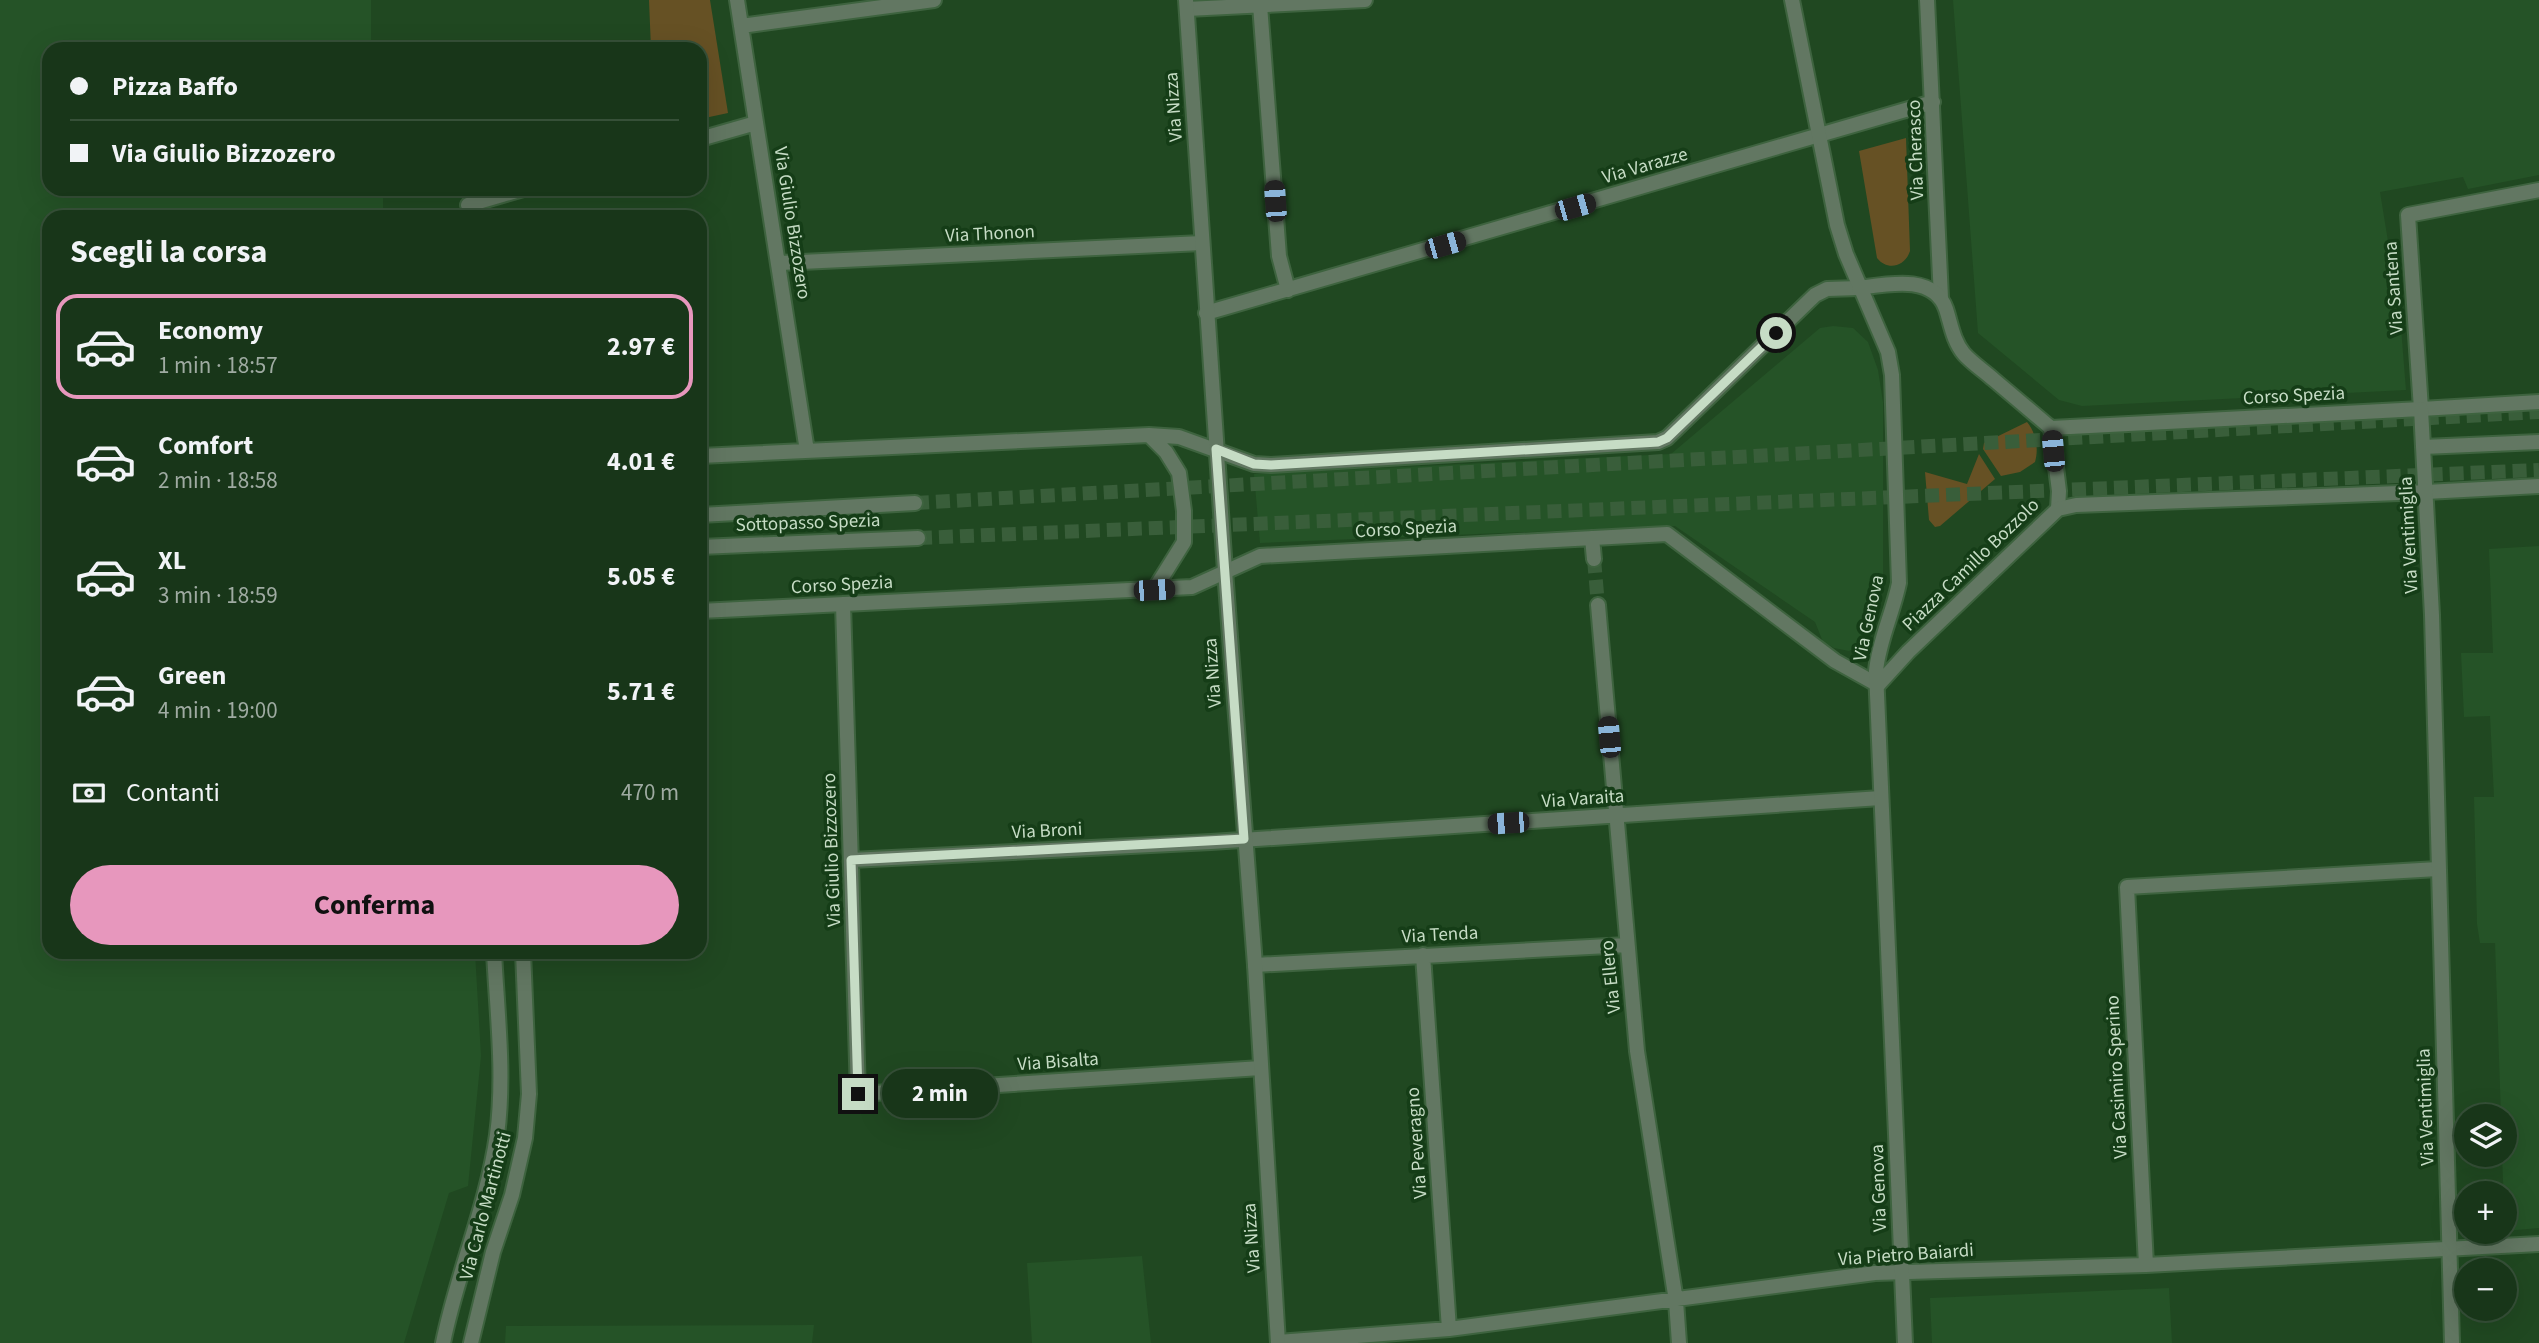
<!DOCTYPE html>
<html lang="it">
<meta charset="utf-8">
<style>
:root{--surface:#183619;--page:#254126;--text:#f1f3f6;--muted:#9faba2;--line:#365038;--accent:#e797bd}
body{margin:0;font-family:"Source Sans 3",sans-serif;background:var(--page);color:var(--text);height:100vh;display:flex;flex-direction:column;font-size:26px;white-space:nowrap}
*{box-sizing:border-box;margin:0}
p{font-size:23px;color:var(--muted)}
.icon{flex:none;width:38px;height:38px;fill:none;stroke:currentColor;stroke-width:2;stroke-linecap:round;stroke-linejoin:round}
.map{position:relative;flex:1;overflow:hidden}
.drawer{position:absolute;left:42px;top:210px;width:665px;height:749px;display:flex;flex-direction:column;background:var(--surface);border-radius:21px;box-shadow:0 7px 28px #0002,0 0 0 2px var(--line)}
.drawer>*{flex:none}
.banner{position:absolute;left:42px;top:42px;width:665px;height:154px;border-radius:21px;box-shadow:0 7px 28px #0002,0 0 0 2px var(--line);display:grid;align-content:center;height:154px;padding:0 28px;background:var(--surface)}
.controls{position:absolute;left:2454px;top:1104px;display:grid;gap:14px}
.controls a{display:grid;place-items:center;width:63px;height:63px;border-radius:50%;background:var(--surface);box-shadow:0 7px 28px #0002,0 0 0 2px var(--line);font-size:35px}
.end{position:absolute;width:32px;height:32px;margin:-16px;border:9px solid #c6dcc5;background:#111;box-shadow:0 0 0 4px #111}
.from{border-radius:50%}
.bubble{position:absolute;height:49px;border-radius:24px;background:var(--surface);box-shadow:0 7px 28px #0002,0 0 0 2px var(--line);font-size:23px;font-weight:700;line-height:49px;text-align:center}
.car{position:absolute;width:21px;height:42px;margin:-21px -10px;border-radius:9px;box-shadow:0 0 5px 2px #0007;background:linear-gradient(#222 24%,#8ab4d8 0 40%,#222 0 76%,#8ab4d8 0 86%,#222 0)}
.banner b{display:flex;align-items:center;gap:24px;height:66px;font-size:26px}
.banner b+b{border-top:2px solid var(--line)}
.banner i{width:18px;height:18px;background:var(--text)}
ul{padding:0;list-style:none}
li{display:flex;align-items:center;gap:21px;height:105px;margin:0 14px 10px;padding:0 14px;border:4px solid transparent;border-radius:21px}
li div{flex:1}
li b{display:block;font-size:26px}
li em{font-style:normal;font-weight:700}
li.active{border-color:var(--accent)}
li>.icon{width:63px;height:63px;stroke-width:1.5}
h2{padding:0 28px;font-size:32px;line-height:84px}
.pay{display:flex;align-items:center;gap:18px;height:77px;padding:0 28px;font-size:26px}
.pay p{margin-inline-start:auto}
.cta{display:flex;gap:14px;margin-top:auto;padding:14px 28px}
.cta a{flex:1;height:80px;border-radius:42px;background:var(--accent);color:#111;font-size:28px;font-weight:700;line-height:80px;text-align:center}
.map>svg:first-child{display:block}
</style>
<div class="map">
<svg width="2539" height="1343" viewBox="0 0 2539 1343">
<rect width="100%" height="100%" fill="#204821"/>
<!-- built -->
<path fill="#255327" d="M 0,0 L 371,0 L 371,49 L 49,49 L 49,189 L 383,189 L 383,217 L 49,217 L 49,952 L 475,952 L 481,1056 L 468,1186 L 449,1193 L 404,1343 L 0,1343 Z
M 1953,0 L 2539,0 L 2539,175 L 2468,189 L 2463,177 L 2380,192 L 2400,315 L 2406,390 L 2082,406 L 2059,400 L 1978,333 Z
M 1833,326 L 1853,328 L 1868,342 L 1878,370 L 1883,402 L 1883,582 L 1872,632 L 1865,642 L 1849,651 L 1834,648 L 1823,642 L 1815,622 L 1675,526 L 1260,543 L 1254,474 L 1671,454 L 1820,328 Z
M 2539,546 L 2539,1228 L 2505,1231 L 2502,1155 L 2504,1155 L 2504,1116 L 2501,1116 L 2495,943 L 2480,943 L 2477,924 L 2474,797 L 2494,797 L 2490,716 L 2464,717 L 2461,653 L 2493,653 L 2489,549 Z
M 1142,1256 L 1151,1343 L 1032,1343 L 1027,1263 Z
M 2169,1288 L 2172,1343 L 1932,1343 L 1930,1298 Z
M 814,1325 L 812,1343 L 505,1343 L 506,1326 Z"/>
<!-- green -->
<path fill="#665124" d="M 649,0 L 710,0 L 728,113 L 700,119 L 700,49 L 651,49 Z
M 1906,138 L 1910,251 C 1905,267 1887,271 1877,258 L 1859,151 Z
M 2027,422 C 2036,433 2039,448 2035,462 L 2020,472 L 2001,476 L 1983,449 L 1984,443 Z
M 1979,454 L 1995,479 L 1940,526 L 1935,527 L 1929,520 L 1925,472 L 1967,484 Z"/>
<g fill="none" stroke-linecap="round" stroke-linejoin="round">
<!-- minor-tunnel -->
<path stroke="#395e3a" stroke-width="14" stroke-dasharray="14 7" stroke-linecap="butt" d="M 1594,559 L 1598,605"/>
<!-- tertiary-tunnel -->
<path stroke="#395e3a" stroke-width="14" stroke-dasharray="14 7" stroke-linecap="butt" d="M 915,503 L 2539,412
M 918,538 L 2539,470"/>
<defs>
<path id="minor" d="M 737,0 L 807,451
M 1927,0 L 1941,298
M 1260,5 L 1279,256 L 1288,290
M 1187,9 L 1365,0
M 741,26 L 934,0
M 700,139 L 756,123
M 2539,190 L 2408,215 L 2421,409 L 2539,402
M 468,205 L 523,189
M 780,263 L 1202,243
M 1206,313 L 1933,102
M 2051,428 L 2059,491 L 2058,509
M 1149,435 L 1166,452 L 1179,473 L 1184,511 L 1184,542 L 1154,590
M 700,456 L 1149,435 L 1179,437 L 1254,464 L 1271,465 L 1658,442 L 1667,438 L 1815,295 L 1827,289 L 1859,288
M 2426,492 L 2539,486
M 1592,538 L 1594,559
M 843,604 L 858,1094 L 1261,1068
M 1598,605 L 1637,1051 L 1676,1301 L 1679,1343
M 700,611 L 1192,587 L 1260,556 L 1667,534 L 1835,661 L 1878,685
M 851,860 L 1211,842 L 1881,798
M 1423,955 L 1449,1329
M 1255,965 L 1627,945
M 2146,1265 L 2127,887 L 2438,869
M 1278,1342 L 1449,1329 L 1875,1273 L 2146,1265 L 2539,1244"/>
<path id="tertiary" d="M 1186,0 L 1225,571 L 1255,965 L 1278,1343
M 1792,0 L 1837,225 L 1846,254 L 1888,352 L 1892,375 L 1899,583 C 1893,613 1879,640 1876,671 L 1905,1343
M 1859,288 C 1888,284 1934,274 1946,309 C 1951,324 1953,341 1964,354 C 1972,363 1984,371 1993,379 C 2012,395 2032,412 2051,428 L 2421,409 L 2432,615 L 2452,1343
M 2423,447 L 2539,442
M 700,515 L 915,503
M 700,547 L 918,538
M 1878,685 L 1908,652 L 2058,509 L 2076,505 L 2426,492
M 443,1343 C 457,1273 487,1206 497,1135 C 505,1075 497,1012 494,952
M 471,1343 L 493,1252 L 512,1195 L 525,1138 L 529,1094 L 523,952"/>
</defs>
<!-- minor casing -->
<use href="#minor" stroke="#3e633f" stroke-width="18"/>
<!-- tertiary casing -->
<use href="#tertiary" stroke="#3e633f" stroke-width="18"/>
<!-- minor -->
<use href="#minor" stroke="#627762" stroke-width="14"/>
<!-- tertiary -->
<use href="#tertiary" stroke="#627762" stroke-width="14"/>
</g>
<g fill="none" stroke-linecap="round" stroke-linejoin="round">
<!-- route -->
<path stroke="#c6dcc5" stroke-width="9" d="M 858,1094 L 851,860 L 1244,839 L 1216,449 L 1254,464 L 1271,465 L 1658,442 L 1667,438 L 1776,333"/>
</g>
<g text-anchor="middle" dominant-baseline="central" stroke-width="7" stroke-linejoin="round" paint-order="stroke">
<!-- street labels -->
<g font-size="19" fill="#c6dcc5" stroke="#153d17">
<text transform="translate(1174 107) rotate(-94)">Via Nizza</text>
<text transform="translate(1916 150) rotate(-92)">Via Cherasco</text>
<text transform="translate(1645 166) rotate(-16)">Via Varazze</text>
<text transform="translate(792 223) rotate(81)">Via Giulio Bizzozero</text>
<text transform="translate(990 234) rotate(-3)">Via Thonon</text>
<text transform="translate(2394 288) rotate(-94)">Via Santena</text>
<text transform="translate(2294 396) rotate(-3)">Corso Spezia</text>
<text transform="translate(808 523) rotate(-2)">Sottopasso Spezia</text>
<text transform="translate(1406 529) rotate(-3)">Corso Spezia</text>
<text transform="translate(2409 535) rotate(-93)">Via Ventimiglia</text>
<text transform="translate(1971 565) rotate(-44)">Piazza Camillo Bozzolo</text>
<text transform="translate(842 585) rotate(-3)">Corso Spezia</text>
<text transform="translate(1869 618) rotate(-78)">Via Genova</text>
<text transform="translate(1213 673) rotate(-94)">Via Nizza</text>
<text transform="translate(1583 799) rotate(-4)">Via Varaita</text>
<text transform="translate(1047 831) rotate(-3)">Via Broni</text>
<text transform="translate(832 850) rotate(-92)">Via Giulio Bizzozero</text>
<text transform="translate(1440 935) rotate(-3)">Via Tenda</text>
<text transform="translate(1611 977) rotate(-96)">Via Ellero</text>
<text transform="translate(1058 1062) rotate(-4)">Via Bisalta</text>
<text transform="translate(2117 1077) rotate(-93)">Via Casimiro Sperino</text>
<text transform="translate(2426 1107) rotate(-92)">Via Ventimiglia</text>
<text transform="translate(1417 1143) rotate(-94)">Via Peveragno</text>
<text transform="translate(1879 1188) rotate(-92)">Via Genova</text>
<text transform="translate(486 1206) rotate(-75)">Via Carlo Martinotti</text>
<text transform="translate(1252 1238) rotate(-94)">Via Nizza</text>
<text transform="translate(1906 1255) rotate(-4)">Via Pietro Baiardi</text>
</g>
</g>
</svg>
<div class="controls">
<a><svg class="icon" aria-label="layers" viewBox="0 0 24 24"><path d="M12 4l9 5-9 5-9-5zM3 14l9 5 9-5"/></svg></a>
<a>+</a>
<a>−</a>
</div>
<i class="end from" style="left:1776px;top:333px"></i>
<i class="end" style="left:858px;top:1094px"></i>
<div class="bubble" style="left:882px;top:1069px;width:116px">2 min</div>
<i class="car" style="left:1275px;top:201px;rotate:356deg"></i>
<i class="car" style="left:1575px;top:207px;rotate:74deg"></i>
<i class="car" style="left:1445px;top:245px;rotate:74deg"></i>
<i class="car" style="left:2053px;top:451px;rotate:355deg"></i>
<i class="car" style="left:1154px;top:590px;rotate:87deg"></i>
<i class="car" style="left:1609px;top:737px;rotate:355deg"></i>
<i class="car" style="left:1508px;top:823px;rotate:266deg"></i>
<div class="banner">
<b><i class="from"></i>Pizza Baffo</b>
<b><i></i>Via Giulio Bizzozero</b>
</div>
<section class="drawer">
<h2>Scegli la corsa</h2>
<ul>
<li class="active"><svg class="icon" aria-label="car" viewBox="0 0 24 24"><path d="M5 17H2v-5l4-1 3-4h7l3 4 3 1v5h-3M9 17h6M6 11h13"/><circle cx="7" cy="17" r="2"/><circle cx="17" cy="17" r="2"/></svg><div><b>Economy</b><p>1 min · 18:57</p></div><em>2.97 €</em></li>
<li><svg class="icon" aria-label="car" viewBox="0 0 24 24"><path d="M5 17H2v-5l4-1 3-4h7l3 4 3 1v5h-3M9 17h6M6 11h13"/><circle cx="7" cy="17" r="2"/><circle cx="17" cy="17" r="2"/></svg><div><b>Comfort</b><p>2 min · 18:58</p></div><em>4.01 €</em></li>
<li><svg class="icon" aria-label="car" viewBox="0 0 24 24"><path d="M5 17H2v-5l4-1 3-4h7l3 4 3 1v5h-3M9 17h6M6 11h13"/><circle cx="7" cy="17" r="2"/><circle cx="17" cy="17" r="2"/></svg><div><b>XL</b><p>3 min · 18:59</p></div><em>5.05 €</em></li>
<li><svg class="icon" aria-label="car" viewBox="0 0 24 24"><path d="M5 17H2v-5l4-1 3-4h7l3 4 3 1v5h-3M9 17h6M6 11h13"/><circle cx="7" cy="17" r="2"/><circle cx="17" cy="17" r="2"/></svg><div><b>Green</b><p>4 min · 19:00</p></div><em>5.71 €</em></li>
</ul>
<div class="pay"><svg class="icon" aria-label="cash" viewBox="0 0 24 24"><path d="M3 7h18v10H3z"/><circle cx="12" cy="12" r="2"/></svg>Contanti<p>470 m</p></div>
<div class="cta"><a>Conferma</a></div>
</section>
</div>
